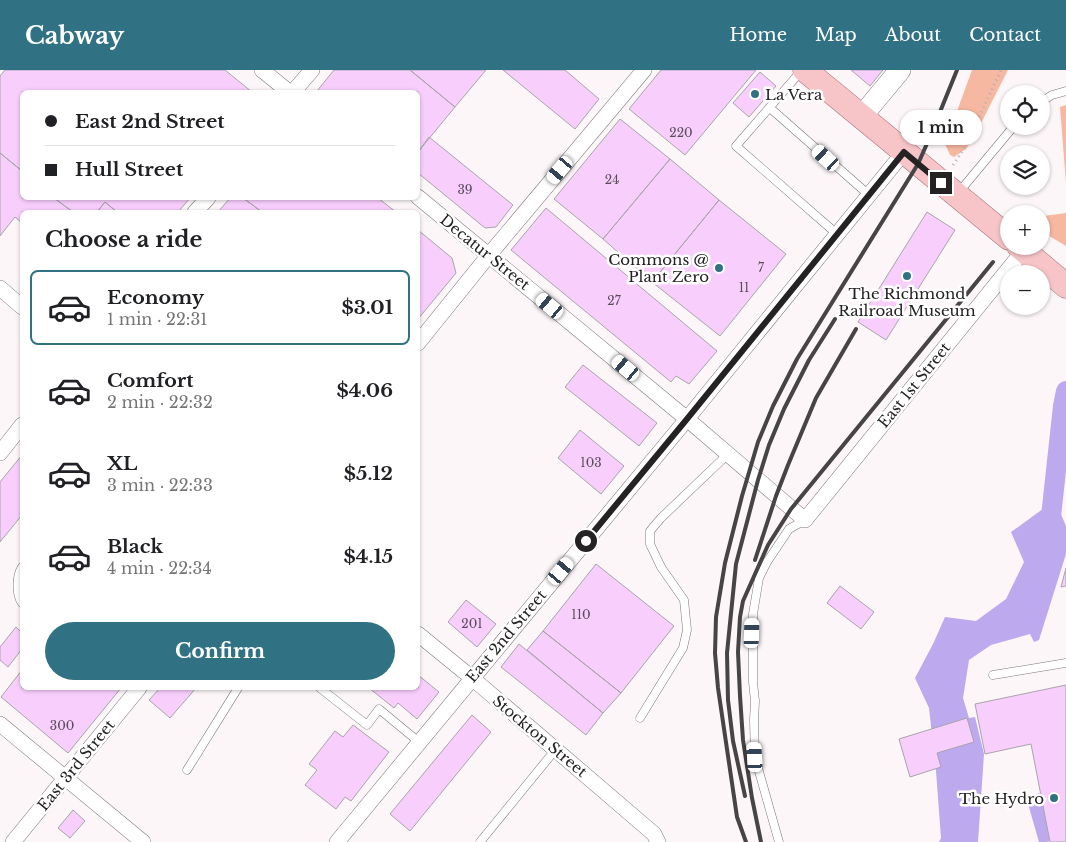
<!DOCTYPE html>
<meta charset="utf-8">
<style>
:root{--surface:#fff;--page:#f6f6f6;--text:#202124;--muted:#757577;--line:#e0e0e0;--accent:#307284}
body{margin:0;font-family:"Libre Baskerville",serif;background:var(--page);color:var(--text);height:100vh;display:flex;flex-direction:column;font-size:19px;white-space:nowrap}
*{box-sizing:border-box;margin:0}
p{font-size:16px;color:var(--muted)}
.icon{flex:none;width:28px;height:28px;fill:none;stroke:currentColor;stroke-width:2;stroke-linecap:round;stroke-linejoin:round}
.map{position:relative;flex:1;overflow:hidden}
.sheet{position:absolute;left:20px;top:140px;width:400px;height:480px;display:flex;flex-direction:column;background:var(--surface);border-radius:8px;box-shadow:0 1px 4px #0004}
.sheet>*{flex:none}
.banner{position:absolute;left:20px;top:20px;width:400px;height:110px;border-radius:8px;box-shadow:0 1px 4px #0004;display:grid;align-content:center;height:110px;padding:0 25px;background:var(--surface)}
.tools{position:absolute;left:1000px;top:15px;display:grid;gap:10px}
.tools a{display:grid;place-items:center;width:50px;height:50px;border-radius:50%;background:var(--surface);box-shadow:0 1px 4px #0004;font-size:25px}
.end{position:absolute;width:22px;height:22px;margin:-11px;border:6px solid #242223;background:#fff;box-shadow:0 0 0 2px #fff}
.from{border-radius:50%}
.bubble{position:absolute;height:35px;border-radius:18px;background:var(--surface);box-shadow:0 1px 4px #0004;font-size:16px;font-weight:700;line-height:35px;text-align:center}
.car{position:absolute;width:15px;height:30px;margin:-15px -8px;border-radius:6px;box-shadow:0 0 4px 1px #0007;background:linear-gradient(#fff 24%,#345 0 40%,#fff 0 76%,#345 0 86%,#fff 0)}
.banner b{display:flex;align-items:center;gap:18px;height:48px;font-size:19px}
.banner b+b{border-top:1px solid var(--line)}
.banner i{width:12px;height:12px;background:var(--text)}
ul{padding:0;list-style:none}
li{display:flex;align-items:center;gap:15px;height:75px;margin:0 10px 8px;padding:0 15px;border:2px solid transparent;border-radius:8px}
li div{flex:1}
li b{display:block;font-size:19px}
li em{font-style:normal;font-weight:700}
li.active{border-color:var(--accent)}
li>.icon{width:45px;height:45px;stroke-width:1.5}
h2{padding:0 25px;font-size:22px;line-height:60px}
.primary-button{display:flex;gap:10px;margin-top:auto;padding:10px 25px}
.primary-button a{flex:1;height:58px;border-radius:30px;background:var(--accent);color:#fff;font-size:20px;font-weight:700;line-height:58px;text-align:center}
header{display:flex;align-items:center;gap:30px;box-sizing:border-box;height:70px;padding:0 25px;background:var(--accent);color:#fff}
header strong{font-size:24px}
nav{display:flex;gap:28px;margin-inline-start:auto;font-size:18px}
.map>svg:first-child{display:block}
</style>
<header>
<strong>Cabway</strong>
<nav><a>Home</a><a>Map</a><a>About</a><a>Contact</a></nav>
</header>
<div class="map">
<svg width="1066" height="772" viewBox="0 0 1066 772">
<rect width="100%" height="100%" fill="#fcf6f9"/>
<!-- green -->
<path fill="#f6b8a1" d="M 972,0 L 1008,0 L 973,69 L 966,79 L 954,87 L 950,85 L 945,74 Z
M 1066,35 L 1066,113 L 1060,37 Z
M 1066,143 L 1066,176 L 1041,161 L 1041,152 L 1044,146 Z"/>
<!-- water -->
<path fill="#bca9ee" d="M 1047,436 L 1060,442 L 1066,456 L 1066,484 L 1039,570 L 1034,572 L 1030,564 L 991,575 L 969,590 L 963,628 L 969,648 L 975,647 L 984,684 L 978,772 L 939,772 L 941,768 L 936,701 L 929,638 L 915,608 L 933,574 L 945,547 L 976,551 L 1006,529 L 1024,492 L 1011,462 Z
M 1046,721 L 1055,769 L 1047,772 L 1039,772 L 1026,727 Z"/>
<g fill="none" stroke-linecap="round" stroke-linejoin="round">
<!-- canal -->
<path stroke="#bca9ee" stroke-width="20" d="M 1049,465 L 1063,336 L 1066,321"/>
</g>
<!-- building -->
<path fill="#f8cefd" stroke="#a8a4a9" d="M 5,0 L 225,0 L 252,22 L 22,22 L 22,101 L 0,83 L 0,6 Z
M 334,0 L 410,0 L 455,37 L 418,82 L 418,22 L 319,22 L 317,21 Z
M 410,0 L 486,0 L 455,37 Z
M 503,0 L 565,0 L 599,29 L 575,59 Z
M 661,0 L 756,0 L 685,85 L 629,39 Z
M 851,0 L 883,0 L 870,16 Z
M 760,2 L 776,16 L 749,47 L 733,33 Z
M 620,49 L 670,89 L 603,169 L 554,129 Z
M 429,67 L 513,135 L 496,157 L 485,158 L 418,103 L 418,82 Z
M 0,83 L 22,101 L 22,128 L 54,128 L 73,142 L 22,142 L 22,153 L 15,147 L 0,166 Z
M 670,89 L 719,130 L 652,212 L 603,169 Z
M 54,128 L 190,128 L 178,142 L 117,142 L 105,132 L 97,142 L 73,142 Z
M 230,128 L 243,128 L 262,142 L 218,142 Z
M 243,128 L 378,128 L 396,142 L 262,142 Z
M 719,130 L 786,184 L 720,266 L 652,212 Z
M 105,132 L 117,142 L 97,142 Z
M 546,138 L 717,281 L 689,314 L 676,306 L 671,312 L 511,180 Z
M 927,142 L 955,160 L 886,270 L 858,252 Z
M 418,160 L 452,188 L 456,203 L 418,249 Z
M 583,295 L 657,353 L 639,376 L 565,317 Z
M 580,360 L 624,396 L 601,424 L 558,388 Z
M 22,385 L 22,445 L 0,472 L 0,412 Z
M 596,494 L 674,556 L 621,623 L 543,561 Z
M 1066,498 L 1066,516 L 1061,517 Z
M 840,516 L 874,542 L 861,559 L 827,533 Z
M 466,530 L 496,554 L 477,577 L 448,552 Z
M 16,557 L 22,563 L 22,579 L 8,597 L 0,590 L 0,577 Z
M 543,561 L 621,623 L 603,643 L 527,580 Z
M 519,574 L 603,643 L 586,665 L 501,597 Z
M 22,600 L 22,618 L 121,618 L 68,683 L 1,627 Z
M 418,605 L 439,622 L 417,649 L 398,633 L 394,638 L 369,618 L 418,618 Z
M 1066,615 L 1066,772 L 1050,772 L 1031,674 L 985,684 L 975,634 Z
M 160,618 L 196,618 L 170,648 L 149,630 Z
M 472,645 L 491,662 L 410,761 L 390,744 Z
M 967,648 L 974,672 L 937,683 L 941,697 L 910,707 L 899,669 Z
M 353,655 L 389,682 L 351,731 L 345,727 L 336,739 L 305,715 L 317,700 L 309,694 L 335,661 L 343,667 Z
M 73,740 L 85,751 L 70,768 L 58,758 Z"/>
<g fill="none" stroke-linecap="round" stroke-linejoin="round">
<defs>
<path id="lane" d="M 802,0 L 736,76 L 837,164
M 1041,32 L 1052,25 L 1066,21
M 770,38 L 869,125
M 959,122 L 1014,56
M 22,497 C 16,506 16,525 22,533
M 993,605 L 1066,593
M 320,618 L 367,655 L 379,639 L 419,672
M 640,648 L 683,578 L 687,560 L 684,530 L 661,497 L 650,474 L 650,461 L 661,448 L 728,384
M 187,700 L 238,618
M 480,772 L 556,679
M 779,772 L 760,705 L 755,687 L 754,650 L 755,631 L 753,612 L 753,544 L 759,508 L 767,492 L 789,459 L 805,450"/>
<path id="street" d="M 262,0 L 289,22
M 293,22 L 312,0
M 418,127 L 687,349 L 805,450 L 1024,180
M 195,142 L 208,128
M 0,218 L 22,237
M 418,273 L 489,185 L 644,0
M 0,383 L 22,355
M 418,564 L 472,608 L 654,764 L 658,772
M 0,654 L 143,772
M 13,772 L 139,618
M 337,772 L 687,349 L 904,82"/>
<path id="secondary" d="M 862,46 L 900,0"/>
<path id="primary" d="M 805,0 L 1009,168
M 1019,176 L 1066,216"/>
</defs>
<!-- lane casing -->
<use href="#lane" stroke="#7d7779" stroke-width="9"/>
<!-- street casing -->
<use href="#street" stroke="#7d7779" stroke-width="16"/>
<!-- secondary casing -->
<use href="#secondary" stroke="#7d7779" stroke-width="22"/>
<!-- primary casing -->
<use href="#primary" stroke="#a97377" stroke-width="25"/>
<!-- path -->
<path stroke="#b3aeb0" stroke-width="3" stroke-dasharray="1 4" stroke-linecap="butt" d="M 953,95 L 964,79 L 1001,0"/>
<!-- lane -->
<use href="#lane" stroke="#fff" stroke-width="8"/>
<!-- street -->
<use href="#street" stroke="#fff" stroke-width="15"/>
<!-- secondary -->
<use href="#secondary" stroke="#fff" stroke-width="21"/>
<!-- primary -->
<use href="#primary" stroke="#f7c5c8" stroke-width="24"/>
<!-- rail -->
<path stroke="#464445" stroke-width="4" d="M 755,490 L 776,426 L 788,395 L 816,328 L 856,259
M 745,726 L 733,671 L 728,630 L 727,583 L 736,494 L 758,410 L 769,375 L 784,339 L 809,290 L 835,249
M 746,772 L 737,747 L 718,618 L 715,583 L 716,547 L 725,493 L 742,426 L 758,372 L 773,336 L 797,289 L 918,94 L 929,69 L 957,0
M 761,772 L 752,728 L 743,670 L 740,626 L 738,582 L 740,547 L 743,531 L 768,475 L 791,439 L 993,192"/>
</g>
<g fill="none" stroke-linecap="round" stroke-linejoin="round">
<!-- route -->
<path stroke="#242223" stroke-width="6" d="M 586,471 L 687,349 L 904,82 L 941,113"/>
</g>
<!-- markers -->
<g fill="#307284" stroke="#fff" stroke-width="2">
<circle cx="755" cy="24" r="5"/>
<circle cx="719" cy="198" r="5"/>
<circle cx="907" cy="206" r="5"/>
<circle cx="1054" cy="728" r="5"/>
</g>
<g text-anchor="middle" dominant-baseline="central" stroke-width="5" stroke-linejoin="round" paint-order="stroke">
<!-- number labels -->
<g font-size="12" fill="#594d5a">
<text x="681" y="62">220</text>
<text x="612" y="109">24</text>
<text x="465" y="119">39</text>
<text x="761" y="197">7</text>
<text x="744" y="217">11</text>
<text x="614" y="230">27</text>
<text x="591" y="392">103</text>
<text x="581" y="544">110</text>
<text x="472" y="553">201</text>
<text x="62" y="655">300</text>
</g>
<!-- poi labels -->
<g font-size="15" fill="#242223" stroke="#fff" text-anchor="end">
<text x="765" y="24" text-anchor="start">La Vera</text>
<text x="709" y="189">Commons @<tspan x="709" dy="17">Plant Zero</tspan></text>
<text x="907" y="223" text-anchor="middle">The Richmond<tspan x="907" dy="17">Railroad Museum</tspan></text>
<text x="1044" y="728">The Hydro</text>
</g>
<!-- street labels -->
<g font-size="15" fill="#242223" stroke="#fff">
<text transform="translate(485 182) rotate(39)">Decatur Street</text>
<text transform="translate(914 315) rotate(-51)">East 1st Street</text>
<text transform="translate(506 566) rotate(-50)">East 2nd Street</text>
<text transform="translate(540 666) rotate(40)">Stockton Street</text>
<text transform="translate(76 695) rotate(-51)">East 3rd Street</text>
</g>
</g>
</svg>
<div class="tools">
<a><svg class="icon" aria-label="locate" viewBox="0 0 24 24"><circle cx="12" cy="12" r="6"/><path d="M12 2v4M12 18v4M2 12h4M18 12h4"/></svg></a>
<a><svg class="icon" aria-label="layers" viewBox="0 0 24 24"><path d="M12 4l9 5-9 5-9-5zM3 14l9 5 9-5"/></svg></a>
<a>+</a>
<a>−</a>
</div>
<i class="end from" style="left:586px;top:471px"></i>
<i class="end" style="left:941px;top:113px"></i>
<div class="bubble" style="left:900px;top:40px;width:82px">1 min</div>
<i class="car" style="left:826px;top:88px;rotate:312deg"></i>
<i class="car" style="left:560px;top:100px;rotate:220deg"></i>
<i class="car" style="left:550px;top:236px;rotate:310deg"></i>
<i class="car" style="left:626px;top:298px;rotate:310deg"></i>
<i class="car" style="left:561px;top:501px;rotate:40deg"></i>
<i class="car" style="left:752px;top:563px;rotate:2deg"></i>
<i class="car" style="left:755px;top:687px;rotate:357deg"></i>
<div class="banner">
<b><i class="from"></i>East 2nd Street</b>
<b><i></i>Hull Street</b>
</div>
<section class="sheet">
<h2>Choose a ride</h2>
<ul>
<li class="active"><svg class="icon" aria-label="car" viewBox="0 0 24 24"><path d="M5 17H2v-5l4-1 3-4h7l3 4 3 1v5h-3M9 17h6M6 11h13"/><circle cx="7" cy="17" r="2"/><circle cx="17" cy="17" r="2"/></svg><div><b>Economy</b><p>1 min · 22:31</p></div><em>$3.01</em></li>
<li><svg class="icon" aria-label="car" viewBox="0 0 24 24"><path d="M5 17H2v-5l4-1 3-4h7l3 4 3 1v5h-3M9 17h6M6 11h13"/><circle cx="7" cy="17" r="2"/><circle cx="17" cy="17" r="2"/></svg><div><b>Comfort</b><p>2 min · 22:32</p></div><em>$4.06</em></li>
<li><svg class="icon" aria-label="car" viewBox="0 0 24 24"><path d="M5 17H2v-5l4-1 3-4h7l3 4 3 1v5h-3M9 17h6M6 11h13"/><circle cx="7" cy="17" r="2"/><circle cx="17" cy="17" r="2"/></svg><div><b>XL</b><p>3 min · 22:33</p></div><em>$5.12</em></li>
<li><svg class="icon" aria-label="car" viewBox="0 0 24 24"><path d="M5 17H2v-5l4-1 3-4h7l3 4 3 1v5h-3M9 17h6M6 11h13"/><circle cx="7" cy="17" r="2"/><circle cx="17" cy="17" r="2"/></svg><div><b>Black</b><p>4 min · 22:34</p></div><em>$4.15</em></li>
</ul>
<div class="primary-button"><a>Confirm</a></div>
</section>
</div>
